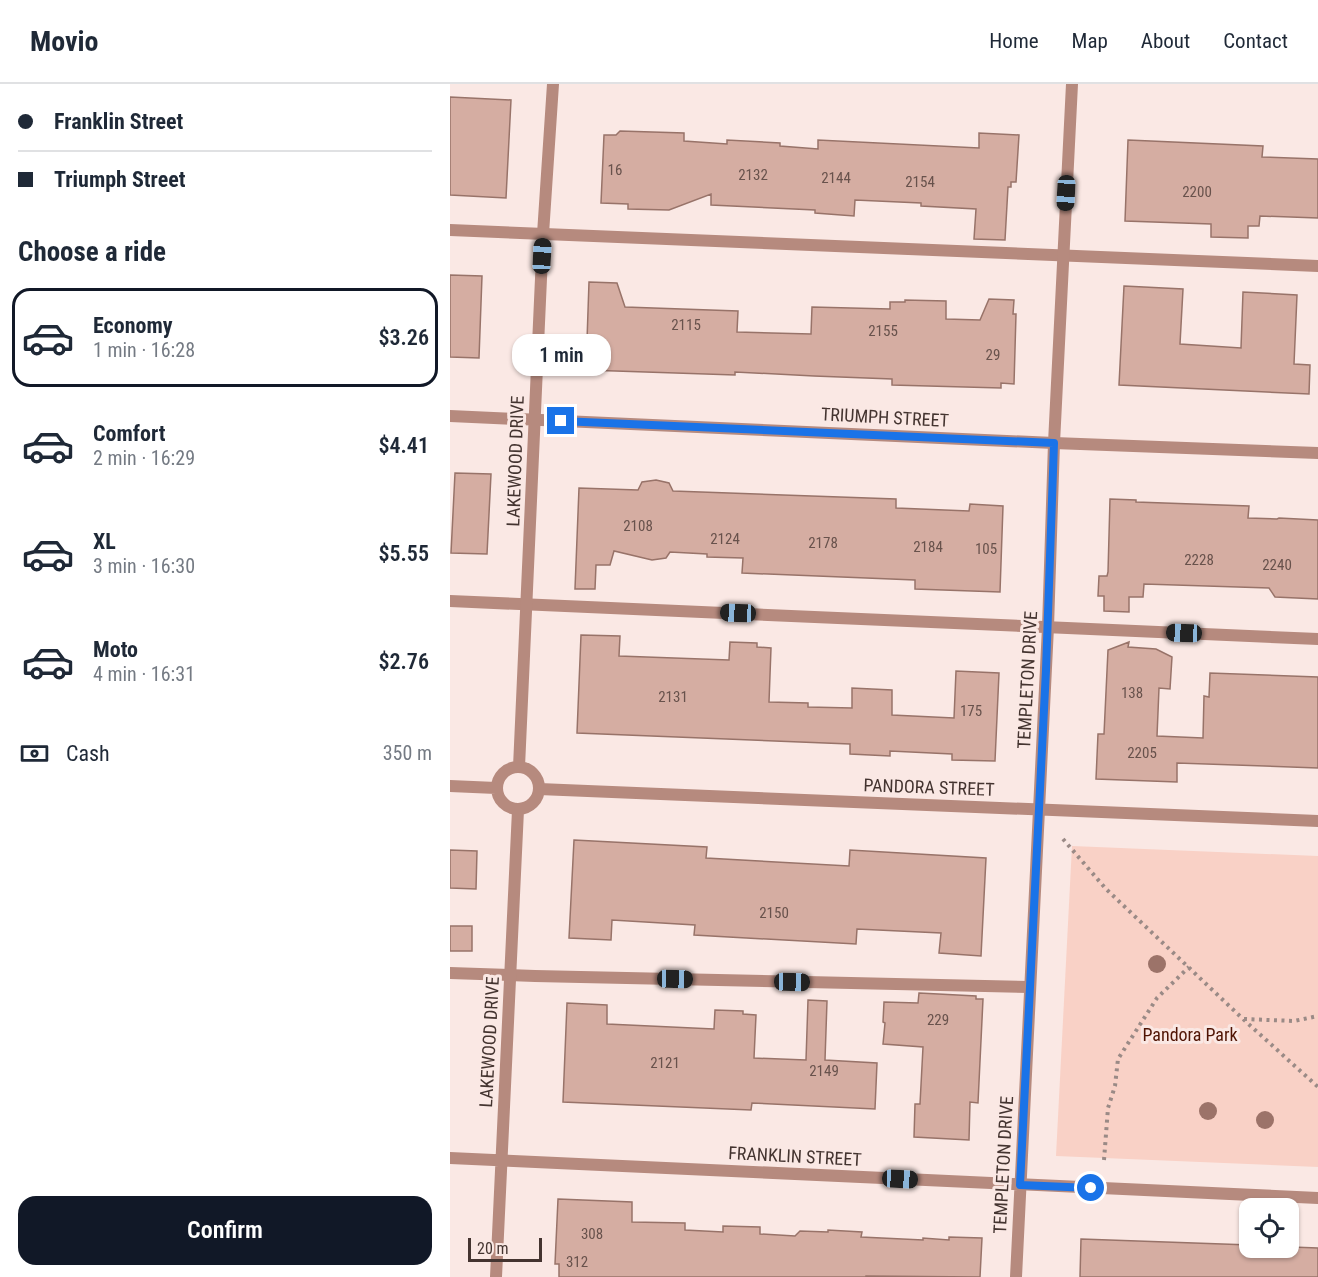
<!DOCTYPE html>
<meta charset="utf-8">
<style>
:root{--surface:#fff;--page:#f6f6f7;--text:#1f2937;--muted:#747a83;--line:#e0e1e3;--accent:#111827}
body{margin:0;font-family:"Roboto Condensed",sans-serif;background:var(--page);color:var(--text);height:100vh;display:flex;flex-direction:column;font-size:22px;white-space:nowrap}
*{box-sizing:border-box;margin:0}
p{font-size:20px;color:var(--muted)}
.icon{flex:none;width:33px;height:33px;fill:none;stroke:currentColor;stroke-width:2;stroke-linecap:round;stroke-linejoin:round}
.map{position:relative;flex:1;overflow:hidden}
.panel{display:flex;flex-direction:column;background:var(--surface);width:450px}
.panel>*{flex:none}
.top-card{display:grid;align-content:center;height:132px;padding:0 18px;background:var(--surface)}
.fabs{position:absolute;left:789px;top:1114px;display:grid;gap:12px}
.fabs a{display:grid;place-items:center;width:60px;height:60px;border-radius:12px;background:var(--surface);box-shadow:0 2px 4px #0004;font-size:30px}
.scale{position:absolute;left:18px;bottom:15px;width:74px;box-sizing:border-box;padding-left:6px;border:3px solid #443430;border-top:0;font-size:16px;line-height:21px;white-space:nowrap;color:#443430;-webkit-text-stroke:4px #fae8e4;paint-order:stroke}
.end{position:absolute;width:27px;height:27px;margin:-14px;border:8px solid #1a73e8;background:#fff;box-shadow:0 0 0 3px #fff}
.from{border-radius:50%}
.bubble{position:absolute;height:42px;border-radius:18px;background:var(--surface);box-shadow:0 2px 4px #0004;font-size:20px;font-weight:600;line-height:42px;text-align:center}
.car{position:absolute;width:18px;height:36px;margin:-18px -9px;border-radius:8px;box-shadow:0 0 4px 2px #0007;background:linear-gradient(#222 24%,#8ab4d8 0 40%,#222 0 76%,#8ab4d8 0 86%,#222 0)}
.top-card b{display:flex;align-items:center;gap:21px;height:57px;font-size:22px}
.top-card b+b{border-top:2px solid var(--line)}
.top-card i{width:15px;height:15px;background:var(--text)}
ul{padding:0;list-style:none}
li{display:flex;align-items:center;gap:18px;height:99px;margin:0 12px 9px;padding:0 6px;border:3px solid transparent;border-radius:18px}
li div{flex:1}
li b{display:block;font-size:22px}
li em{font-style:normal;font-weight:600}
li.active{border-color:var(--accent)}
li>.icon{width:54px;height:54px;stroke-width:1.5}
h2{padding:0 18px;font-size:27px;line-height:72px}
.pay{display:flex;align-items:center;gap:15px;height:66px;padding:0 18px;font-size:22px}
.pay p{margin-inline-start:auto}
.action{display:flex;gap:12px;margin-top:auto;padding:12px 18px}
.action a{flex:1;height:69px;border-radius:18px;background:var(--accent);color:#fff;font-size:24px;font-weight:600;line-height:69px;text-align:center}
header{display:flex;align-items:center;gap:36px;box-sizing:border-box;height:84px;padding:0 30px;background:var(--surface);border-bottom:2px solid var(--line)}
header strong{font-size:28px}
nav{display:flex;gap:33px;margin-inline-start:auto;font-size:21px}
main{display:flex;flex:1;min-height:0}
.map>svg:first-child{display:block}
</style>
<header>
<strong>Movio</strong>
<nav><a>Home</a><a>Map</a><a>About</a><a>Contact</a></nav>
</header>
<main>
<section class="panel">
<div class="top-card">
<b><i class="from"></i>Franklin Street</b>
<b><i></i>Triumph Street</b>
</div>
<h2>Choose a ride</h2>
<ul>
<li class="active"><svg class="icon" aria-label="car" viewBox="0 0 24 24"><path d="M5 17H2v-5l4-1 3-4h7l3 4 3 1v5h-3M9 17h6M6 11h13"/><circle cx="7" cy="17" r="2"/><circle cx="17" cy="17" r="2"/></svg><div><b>Economy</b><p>1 min · 16:28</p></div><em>$3.26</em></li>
<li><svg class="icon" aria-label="car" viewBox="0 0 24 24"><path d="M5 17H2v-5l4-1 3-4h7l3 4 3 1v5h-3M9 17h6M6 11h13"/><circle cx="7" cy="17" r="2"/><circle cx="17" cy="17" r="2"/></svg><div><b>Comfort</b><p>2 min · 16:29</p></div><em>$4.41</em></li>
<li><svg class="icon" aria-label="car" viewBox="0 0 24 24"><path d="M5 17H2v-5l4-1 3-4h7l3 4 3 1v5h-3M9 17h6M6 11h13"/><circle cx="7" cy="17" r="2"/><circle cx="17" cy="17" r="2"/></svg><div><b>XL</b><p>3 min · 16:30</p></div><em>$5.55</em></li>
<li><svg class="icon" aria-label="car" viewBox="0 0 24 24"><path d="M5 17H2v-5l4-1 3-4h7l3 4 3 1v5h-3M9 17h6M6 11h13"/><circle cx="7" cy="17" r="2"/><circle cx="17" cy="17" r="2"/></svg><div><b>Moto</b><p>4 min · 16:31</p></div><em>$2.76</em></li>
</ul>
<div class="pay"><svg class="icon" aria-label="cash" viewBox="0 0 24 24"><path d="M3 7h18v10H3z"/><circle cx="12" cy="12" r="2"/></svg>Cash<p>350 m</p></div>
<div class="action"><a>Confirm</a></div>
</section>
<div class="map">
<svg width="868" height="1193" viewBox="0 0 868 1193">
<rect width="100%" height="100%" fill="#fae8e4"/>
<!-- green -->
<path fill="#f9d1c6" d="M 622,762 L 868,772 L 868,1083 L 606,1072 Z"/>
<!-- building -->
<path fill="#d5ada2" stroke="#987369" stroke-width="1.5" d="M 0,13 L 61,16 L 56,114 L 0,111 Z
M 170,47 L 234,49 L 234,57 L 277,60 L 277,56 L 330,59 L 330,62 L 368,65 L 368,56 L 529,64 L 529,49 L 569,51 L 566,98 L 561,98 L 561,103 L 558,103 L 555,156 L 524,155 L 526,125 L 471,122 L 471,119 L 405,116 L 404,132 L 365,129 L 365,126 L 261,121 L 261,110 L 219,126 L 178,125 L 178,120 L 151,119 L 154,51 L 166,51 Z
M 678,56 L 813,62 L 812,73 L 868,75 L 868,134 L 810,132 L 809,142 L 798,142 L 798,154 L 761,153 L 761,140 L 675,137 Z
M 0,191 L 32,192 L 29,274 L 0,273 Z
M 139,198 L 167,199 L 175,223 L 288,227 L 287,248 L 361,250 L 362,223 L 440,225 L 440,218 L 455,218 L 455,216 L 496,217 L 496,235 L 530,236 L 539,215 L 564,216 L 563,230 L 566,230 L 564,300 L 551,299 L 551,304 L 442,301 L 442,295 L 364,292 L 285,288 L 285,291 L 136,286 Z
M 674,202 L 733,205 L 730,260 L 791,264 L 793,208 L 847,211 L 844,280 L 860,281 L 859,310 L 669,301 Z
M 5,389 L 41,390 L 37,470 L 1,469 Z
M 206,396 L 219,399 L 223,407 L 446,415 L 446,424 L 519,427 L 520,420 L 553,422 L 550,508 L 465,505 L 465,496 L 292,489 L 293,474 L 257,473 L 257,470 L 220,468 L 216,474 L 202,476 L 164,467 L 160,481 L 146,481 L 145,505 L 125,505 L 129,404 L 188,406 L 192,398 Z
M 660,415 L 686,416 L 686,418 L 799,422 L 798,434 L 827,435 L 829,434 L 868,436 L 868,515 L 825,513 L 819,504 L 694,500 L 693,513 L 679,513 L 679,528 L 654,527 L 654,512 L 648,512 L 649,492 L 657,492 L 658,488 Z
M 131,551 L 170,552 L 169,572 L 279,576 L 280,558 L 307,559 L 307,563 L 321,564 L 319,618 L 358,619 L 358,623 L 402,624 L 402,604 L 442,606 L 442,631 L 504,634 L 506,587 L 549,589 L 545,677 L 502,676 L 502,670 L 440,667 L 440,672 L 400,670 L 400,660 L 127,649 Z
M 679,558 L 678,563 L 706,565 L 722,573 L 720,605 L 709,604 L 707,652 L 753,654 L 754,612 L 759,613 L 760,589 L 868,593 L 868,684 L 727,679 L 727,698 L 646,695 L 648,650 L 654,650 L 658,566 Z
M 124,756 L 257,763 L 256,774 L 399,782 L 400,766 L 536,774 L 531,872 L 489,869 L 491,849 L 407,845 L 406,860 L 244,851 L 245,841 L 162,836 L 161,856 L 119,854 Z
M 0,766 L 27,767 L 26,805 L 0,804 Z
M 0,842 L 22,842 L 22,867 L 0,867 Z
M 469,909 L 526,912 L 526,915 L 533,915 L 528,1019 L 520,1018 L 519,1056 L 464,1053 L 465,1020 L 470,1020 L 473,963 L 433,960 L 435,939 L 433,938 L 434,918 L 468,919 Z
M 358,916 L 377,917 L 375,976 L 427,979 L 425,1025 L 302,1019 L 301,1026 L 113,1018 L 117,919 L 157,921 L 157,940 L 264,945 L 265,926 L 293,927 L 293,930 L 306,931 L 304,974 L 356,976 Z
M 108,1115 L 182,1118 L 182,1138 L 235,1139 L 235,1146 L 273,1148 L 273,1142 L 310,1143 L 310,1150 L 345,1152 L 350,1147 L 378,1148 L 378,1146 L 412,1148 L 411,1153 L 473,1156 L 473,1154 L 499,1156 L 499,1153 L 532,1154 L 530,1193 L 416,1192 L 416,1193 L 109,1193 L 109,1180 L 105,1180 Z
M 631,1155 L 800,1161 L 800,1164 L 842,1164 L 842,1163 L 868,1164 L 868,1193 L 630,1193 Z"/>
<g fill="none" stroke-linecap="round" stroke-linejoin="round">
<!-- path -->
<path stroke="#9a8a86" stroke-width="4" stroke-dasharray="3 4.5" stroke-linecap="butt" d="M 613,755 L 656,805 L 793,935 L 868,1003
M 794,935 L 844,937 L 868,932
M 654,1076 L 658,1024 L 665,1002 L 668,975 L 707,914 L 739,883"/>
<!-- lane -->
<path stroke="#b68a7e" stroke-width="12" d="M 0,146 L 868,182
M 0,517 L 868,555
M 0,889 L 85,892 L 580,903"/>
<!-- street -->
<path stroke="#b68a7e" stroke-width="12" d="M 0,332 L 604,359 L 868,369
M47 704a21 21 0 1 1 42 0a21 21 0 1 1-42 0Z
M 69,683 L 93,150 L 103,0
M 0,702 L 46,704
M 89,705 L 868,737
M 0,1074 L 868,1114
M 46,1193 L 68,726
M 566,1193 L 598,543 L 604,359 L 622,0"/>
</g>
<!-- trees -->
<g fill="#9c7369">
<circle cx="707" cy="880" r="9"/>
<circle cx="758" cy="1027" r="9"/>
<circle cx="815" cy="1036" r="9"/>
</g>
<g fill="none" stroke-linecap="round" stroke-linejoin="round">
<!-- route -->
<path stroke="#1a73e8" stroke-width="8" d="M 111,337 L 604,359 L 596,586 L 570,1101 L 641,1104"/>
</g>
<g text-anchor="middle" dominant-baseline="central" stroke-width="6" stroke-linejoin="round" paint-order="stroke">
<!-- number labels -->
<g font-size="15" fill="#68524c">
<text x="165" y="86">16</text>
<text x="303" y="91">2132</text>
<text x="386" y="94">2144</text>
<text x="470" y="98">2154</text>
<text x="747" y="108">2200</text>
<text x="236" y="241">2115</text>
<text x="433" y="247">2155</text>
<text x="543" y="271">29</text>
<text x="188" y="442">2108</text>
<text x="275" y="455">2124</text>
<text x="373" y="459">2178</text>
<text x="478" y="463">2184</text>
<text x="536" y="465">105</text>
<text x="749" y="476">2228</text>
<text x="827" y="481">2240</text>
<text x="682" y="609">138</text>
<text x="223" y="613">2131</text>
<text x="521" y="627">175</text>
<text x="692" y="669">2205</text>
<text x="324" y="829">2150</text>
<text x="488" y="936">229</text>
<text x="215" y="979">2121</text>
<text x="374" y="987">2149</text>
<text x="142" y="1150">308</text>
<text x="127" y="1178">312</text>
</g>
<!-- street labels -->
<g font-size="18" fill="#443430" stroke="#fae8e4">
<text transform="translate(435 333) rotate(3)">TRIUMPH STREET</text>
<text transform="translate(65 377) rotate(-88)">LAKEWOOD DRIVE</text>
<text transform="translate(577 596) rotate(-87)">TEMPLETON DRIVE</text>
<text transform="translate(479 703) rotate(2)">PANDORA STREET</text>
<text transform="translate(39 958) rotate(-87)">LAKEWOOD DRIVE</text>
<text transform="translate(345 1072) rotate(3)">FRANKLIN STREET</text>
<text transform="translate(553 1081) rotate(-87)">TEMPLETON DRIVE</text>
</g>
<!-- park labels -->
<g font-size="18" fill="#501404" stroke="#fae8e4">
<text x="740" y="950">Pandora Park</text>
</g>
</g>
</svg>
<div class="fabs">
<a><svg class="icon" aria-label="locate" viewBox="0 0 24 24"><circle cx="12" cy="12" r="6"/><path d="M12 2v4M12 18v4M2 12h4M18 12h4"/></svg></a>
</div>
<div class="scale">20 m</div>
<i class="end from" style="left:641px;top:1104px"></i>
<i class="end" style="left:111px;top:337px"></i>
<div class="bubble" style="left:62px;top:250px;width:99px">1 min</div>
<i class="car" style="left:616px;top:109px;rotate:183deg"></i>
<i class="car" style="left:92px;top:172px;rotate:3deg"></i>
<i class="car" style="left:288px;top:529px;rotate:272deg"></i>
<i class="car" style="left:734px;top:549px;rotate:272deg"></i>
<i class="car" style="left:225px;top:895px;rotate:91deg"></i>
<i class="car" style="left:342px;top:898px;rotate:91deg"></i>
<i class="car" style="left:450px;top:1095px;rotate:93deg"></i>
</div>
</main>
